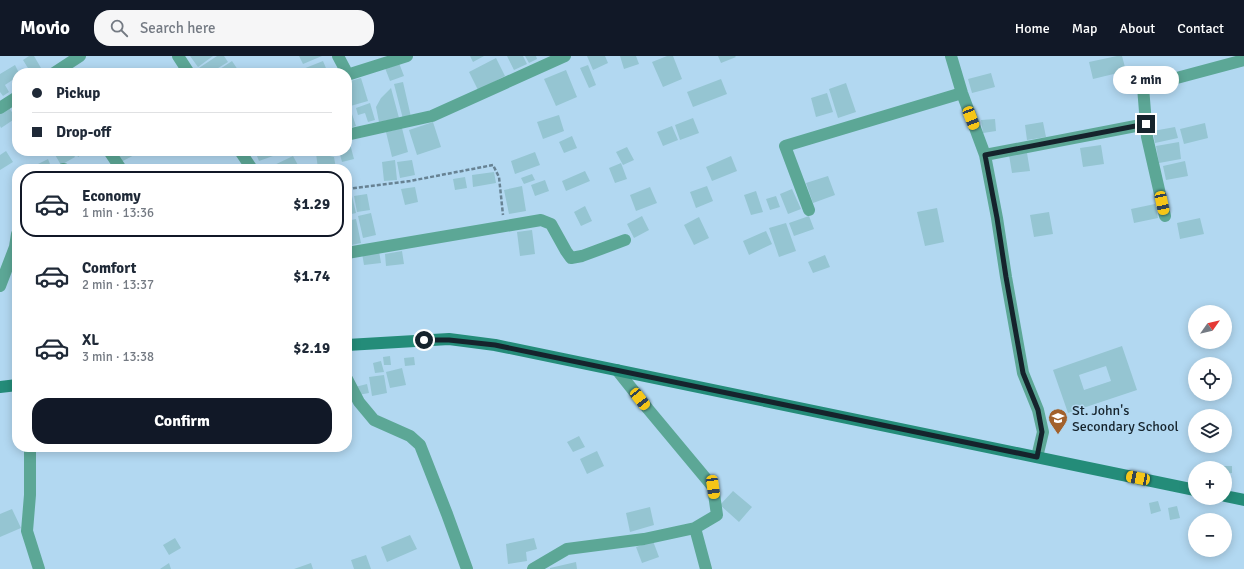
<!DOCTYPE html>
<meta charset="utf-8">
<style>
:root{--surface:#fff;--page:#f6f6f7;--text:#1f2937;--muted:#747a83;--line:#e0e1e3;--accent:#111827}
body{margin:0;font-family:Signika,sans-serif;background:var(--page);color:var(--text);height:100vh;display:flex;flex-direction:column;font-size:15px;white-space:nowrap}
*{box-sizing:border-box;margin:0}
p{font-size:13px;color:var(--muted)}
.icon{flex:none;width:22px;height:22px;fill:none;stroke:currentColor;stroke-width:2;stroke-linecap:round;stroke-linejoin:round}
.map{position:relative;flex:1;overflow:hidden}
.side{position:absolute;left:12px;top:108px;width:340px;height:288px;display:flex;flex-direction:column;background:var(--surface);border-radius:16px;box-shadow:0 2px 10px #0003}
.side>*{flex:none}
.hud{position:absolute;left:12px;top:12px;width:340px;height:88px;border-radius:16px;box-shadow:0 2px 10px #0003;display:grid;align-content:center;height:88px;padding:0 20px;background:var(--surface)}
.needle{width:26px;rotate:56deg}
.buttons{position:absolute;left:1188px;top:249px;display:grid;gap:8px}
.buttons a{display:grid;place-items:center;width:44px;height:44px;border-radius:50%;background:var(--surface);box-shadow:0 2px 10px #0003;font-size:20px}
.end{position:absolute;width:18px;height:18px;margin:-9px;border:5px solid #15232c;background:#fff;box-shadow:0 0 0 2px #fff}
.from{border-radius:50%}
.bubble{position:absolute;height:28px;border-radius:14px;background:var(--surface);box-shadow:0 2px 10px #0003;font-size:13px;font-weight:700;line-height:28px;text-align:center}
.car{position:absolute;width:12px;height:24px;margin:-12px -6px;border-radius:5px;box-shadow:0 0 3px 1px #0007;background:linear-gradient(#f5c518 24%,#345 0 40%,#f5c518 0 76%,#345 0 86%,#f5c518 0)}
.hud b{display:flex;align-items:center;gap:14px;height:38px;font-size:15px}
.hud b+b{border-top:1px solid var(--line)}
.hud i{width:10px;height:10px;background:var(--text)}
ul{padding:7px 0 0;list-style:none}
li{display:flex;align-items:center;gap:12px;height:66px;margin:0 8px 6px;padding:0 12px;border:2px solid transparent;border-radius:16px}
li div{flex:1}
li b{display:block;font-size:15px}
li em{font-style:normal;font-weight:700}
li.current{border-color:var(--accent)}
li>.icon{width:36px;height:36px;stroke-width:1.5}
.primary-button{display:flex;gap:8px;margin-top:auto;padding:8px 20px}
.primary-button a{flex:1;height:46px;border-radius:16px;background:var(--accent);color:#fff;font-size:16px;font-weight:700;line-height:46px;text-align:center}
header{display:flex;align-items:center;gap:24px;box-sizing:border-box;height:56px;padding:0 20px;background:var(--accent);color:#fff}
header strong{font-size:19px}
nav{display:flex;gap:22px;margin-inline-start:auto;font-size:14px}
.search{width:280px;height:36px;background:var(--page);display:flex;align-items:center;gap:10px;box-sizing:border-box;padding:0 14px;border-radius:16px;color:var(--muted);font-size:15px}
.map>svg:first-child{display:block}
</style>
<header>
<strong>Movio</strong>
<div class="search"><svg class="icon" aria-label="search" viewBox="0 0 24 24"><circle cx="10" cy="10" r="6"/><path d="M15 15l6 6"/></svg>Search here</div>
<nav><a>Home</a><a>Map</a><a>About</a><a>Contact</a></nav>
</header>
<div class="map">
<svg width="1244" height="513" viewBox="0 0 1244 513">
<rect width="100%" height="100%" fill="#b2d8f1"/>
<!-- building -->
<path fill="#95c5d2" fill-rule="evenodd" d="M 29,0 L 34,0 L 41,12 L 33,17 L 31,17 L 23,4 Z
M 190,0 L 213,0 L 198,11 Z
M 217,0 L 224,0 L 228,6 L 210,17 L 202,17 L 199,12 Z
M 299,0 L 322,0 L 303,8 Z
M 470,0 L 484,0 L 473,6 Z
M 507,0 L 523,0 L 527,8 L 514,14 Z
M 525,0 L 536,0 L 537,3 L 529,7 Z
M 587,0 L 605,0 L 608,7 L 593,14 Z
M 620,0 L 636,0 L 639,8 L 624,13 Z
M 667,0 L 673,0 L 682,23 L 663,31 L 652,6 Z
M 718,0 L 735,0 L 736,1 L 721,7 Z
M 1117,0 L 1122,0 L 1126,15 L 1093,23 L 1089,6 Z
M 496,2 L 505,20 L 478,34 L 469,16 Z
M 232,5 L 240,17 L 214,17 Z
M 323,5 L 328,17 L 305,17 L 303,13 Z
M 399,7 L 404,20 L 390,25 L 385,12 Z
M 15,9 L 19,17 L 17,17 L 17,21 L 5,29 L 9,36 L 3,40 L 0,36 L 0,18 Z
M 588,9 L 596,29 L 589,32 L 580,12 Z
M 566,14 L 577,41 L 556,50 L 544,23 Z
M 991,17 L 995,31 L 972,37 L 968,23 Z
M 361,22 L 368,45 L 347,51 L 347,26 Z
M 721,23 L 727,38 L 693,51 L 687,36 Z
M 403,26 L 411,61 L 403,63 L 394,28 Z
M 846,27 L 856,56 L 838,62 L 829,33 Z
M 391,32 L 399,62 L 379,66 L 376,51 L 381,42 Z
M 827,37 L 833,56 L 816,61 L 811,42 Z
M 370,47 L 375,64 L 368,66 L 365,57 L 358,59 L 356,52 Z
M 7,49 L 16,62 L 1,72 L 0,70 L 0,54 Z
M 351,55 L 356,70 L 347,73 L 347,56 Z
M 559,59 L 564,75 L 543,83 L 537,66 Z
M 693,62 L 699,77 L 680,84 L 675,69 Z
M 995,63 L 996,75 L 983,77 L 981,64 Z
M 433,66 L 441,91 L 417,99 L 409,74 Z
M 1043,66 L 1046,81 L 1027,84 L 1025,69 Z
M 1205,67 L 1208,82 L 1184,88 L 1180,73 Z
M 672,70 L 678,84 L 663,90 L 657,76 Z
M 1175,71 L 1178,82 L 1155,87 L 1153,75 Z
M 402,72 L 408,96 L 392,101 L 386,76 Z
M 572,80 L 577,92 L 564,97 L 559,86 Z
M 1179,86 L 1181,103 L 1159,107 L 1156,90 Z
M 347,88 L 350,88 L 354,103 L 342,106 L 339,95 L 347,95 Z
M 1101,89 L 1104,108 L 1083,111 L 1080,92 Z
M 627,91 L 634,104 L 623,109 L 616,96 Z
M 6,95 L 13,106 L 0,114 L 0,99 Z
M 57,95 L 71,95 L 75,101 L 61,109 L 54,97 Z
M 75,95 L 87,95 L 78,101 Z
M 113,95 L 142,95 L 119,107 Z
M 255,95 L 271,95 L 273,100 L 259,105 Z
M 535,96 L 540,109 L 515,118 L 511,105 Z
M 316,97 L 334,101 L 336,113 L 318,113 Z
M 1027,97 L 1030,115 L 1012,117 L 1009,99 Z
M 293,100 L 299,111 L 296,113 L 266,113 Z
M 731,100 L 737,115 L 712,125 L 706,111 Z
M 48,103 L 52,113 L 38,113 L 36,109 Z
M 395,104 L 397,124 L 384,125 L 382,106 Z
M 412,104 L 415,119 L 400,122 L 397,106 Z
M 1185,105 L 1188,120 L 1166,124 L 1163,110 Z
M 621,107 L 627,123 L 615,127 L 609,112 Z
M 585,115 L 590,125 L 566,135 L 562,125 Z
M 494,116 L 496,127 L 473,131 L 472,119 Z
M 532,118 L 535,124 L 524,128 L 521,122 Z
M 828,120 L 835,139 L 813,147 L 806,127 Z
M 465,121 L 467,132 L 455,134 L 453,123 Z
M 545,124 L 549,135 L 535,140 L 531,129 Z
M 522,130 L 526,155 L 509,158 L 504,134 Z
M 707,130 L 713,145 L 696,152 L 690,136 Z
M 415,131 L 418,146 L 405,149 L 401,133 Z
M 650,131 L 657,147 L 636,155 L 630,139 Z
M 792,133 L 801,153 L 788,158 L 780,138 Z
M 756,135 L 763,156 L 751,159 L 744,139 Z
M 367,138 L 370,154 L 357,156 L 354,140 Z
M 352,140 L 356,157 L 347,159 L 347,141 Z
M 776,140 L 780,151 L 770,154 L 766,143 Z
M 1155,148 L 1158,162 L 1134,167 L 1131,153 Z
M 585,150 L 592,165 L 581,170 L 574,156 Z
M 937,152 L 944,186 L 925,190 L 917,156 Z
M 1049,156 L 1053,178 L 1034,181 L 1030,159 Z
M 371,157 L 376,179 L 363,182 L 358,160 Z
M 642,160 L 649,174 L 634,182 L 627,168 Z
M 809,160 L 814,173 L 794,180 L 789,167 Z
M 699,161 L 709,182 L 694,189 L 684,169 Z
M 1200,162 L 1204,178 L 1180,183 L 1177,167 Z
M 356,163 L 361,187 L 347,190 L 347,165 Z
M 786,167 L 796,195 L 779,201 L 769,172 Z
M 532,174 L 535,198 L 520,200 L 517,176 Z
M 766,175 L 772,188 L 749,199 L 743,185 Z
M 379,195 L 381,207 L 364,209 L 362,197 Z
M 402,195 L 404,208 L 386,210 L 385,198 Z
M 825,199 L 830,211 L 813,217 L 808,206 Z
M 1122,290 L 1137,334 L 1068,357 L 1053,314 ZM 1106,310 L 1111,325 L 1084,334 L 1079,319 Z
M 390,300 L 391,309 L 384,309 L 383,301 Z
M 414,301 L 415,309 L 405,310 L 404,302 Z
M 381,305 L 384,316 L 375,317 L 373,307 Z
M 402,312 L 406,329 L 390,332 L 386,316 Z
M 384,319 L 387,337 L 372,340 L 369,321 Z
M 367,328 L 369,337 L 358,339 L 355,331 Z
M 347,363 L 352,369 L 347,374 Z
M 579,380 L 585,391 L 573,396 L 567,386 Z
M 597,395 L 604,410 L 587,418 L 580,403 Z
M 1220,410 L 1232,410 L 1232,417 L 1225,417 L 1225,412 L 1220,412 Z
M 733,435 L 752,451 L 739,466 L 720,449 Z
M 1158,445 L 1161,455 L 1151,458 L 1149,447 Z
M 1177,450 L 1180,462 L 1170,464 L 1168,452 Z
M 650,451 L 654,469 L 630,476 L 626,457 Z
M 12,453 L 21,472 L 0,481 L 0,458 Z
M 410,479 L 417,493 L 387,506 L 381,491 Z
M 175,482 L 181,492 L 169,499 L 163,489 Z
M 534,482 L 537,493 L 526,496 L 527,505 L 508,508 L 506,488 Z
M 653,485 L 659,501 L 642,507 L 636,491 Z
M 366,499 L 371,513 L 354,513 L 351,504 Z
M 576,506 L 577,513 L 550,513 L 550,512 Z
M 169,507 L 171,513 L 160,513 Z
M 311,507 L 313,513 L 294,513 Z"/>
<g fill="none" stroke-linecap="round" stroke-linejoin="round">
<!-- path -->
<path stroke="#678293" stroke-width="2.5" stroke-dasharray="4 2" stroke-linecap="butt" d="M 347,133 L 410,125 L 493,109 L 499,121 L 503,159"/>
<!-- street -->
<path stroke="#5ca796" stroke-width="12" d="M 178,0 L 189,17
M 338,0 L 347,17
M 951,0 L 962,37 L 985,99 L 997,162 L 1006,221 L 1023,317 L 1038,354 L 1043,376 L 1037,401
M 54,17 L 80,0
M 347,19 L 407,0
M 0,52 L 17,41
M 1146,68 L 1147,81 L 1165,160
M 351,78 L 432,60 L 565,0
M 109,95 L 121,113
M 240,95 L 252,113
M 985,99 L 1146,68 L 1143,31 L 1244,4
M 63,113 L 64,113
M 809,154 L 785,90 L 962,37
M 347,197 L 541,164 L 551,168 L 566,195 L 571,202 L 582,200 L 625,184
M 0,230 L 15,191 L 17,178
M 347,323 L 359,346 L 374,364 L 410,380 L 420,389 L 447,458 L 467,513
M 30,391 L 30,439 L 27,475 L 39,513
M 695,472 L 706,513
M 533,513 L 567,493 L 644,483 L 695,472 L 717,459 L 713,431 L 648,353 L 617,314"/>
<!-- secondary -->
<path stroke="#248c79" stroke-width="12" d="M 347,289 L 449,283 L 495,289 L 1195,434
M 0,331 L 17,329
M 1225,440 L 1244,444"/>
</g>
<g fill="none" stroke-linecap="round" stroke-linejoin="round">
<!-- route -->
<path stroke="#15232c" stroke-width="5" d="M 424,284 L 449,284 L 495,289 L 1037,401 L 1042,376 L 1038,354 L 1023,317 L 1006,221 L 997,162 L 985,99 L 1146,68"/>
</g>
<!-- icons -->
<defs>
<symbol id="school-pin" viewBox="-11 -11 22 30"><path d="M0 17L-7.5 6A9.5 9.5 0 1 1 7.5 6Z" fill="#a2612c" stroke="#b2d8f1"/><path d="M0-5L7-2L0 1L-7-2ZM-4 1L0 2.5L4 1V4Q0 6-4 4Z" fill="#fff"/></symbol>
</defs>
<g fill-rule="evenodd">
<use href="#school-pin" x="1047" y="351" width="22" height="30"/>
</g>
<g text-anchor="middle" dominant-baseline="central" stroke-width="3" stroke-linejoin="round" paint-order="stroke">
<!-- poi labels -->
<g font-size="14" fill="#15232c" stroke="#b2d8f1" text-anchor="start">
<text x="1072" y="354">St. John's<tspan x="1072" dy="16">Secondary School</tspan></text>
</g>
</g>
</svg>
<div class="buttons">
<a><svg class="needle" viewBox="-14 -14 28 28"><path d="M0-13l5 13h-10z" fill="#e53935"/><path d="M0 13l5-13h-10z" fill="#747a83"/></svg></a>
<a><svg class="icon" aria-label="locate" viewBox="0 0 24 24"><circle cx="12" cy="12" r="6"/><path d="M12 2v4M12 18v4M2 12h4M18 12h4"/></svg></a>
<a><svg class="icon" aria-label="layers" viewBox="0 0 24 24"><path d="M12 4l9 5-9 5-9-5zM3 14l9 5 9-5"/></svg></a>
<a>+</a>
<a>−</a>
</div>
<i class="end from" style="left:424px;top:284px"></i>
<i class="end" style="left:1146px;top:68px"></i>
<div class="bubble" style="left:1113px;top:10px;width:66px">2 min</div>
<i class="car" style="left:971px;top:62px;rotate:159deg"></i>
<i class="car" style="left:1162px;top:147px;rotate:168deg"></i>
<i class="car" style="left:640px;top:343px;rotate:142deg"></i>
<i class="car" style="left:1138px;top:422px;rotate:281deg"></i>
<i class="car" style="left:713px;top:431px;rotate:172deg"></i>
<div class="hud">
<b><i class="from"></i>Pickup</b>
<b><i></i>Drop-off</b>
</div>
<section class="side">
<ul>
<li class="current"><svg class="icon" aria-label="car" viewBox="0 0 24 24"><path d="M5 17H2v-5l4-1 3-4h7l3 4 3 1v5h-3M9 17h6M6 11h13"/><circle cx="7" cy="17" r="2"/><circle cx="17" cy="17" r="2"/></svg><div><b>Economy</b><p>1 min · 13:36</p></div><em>$1.29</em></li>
<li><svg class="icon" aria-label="car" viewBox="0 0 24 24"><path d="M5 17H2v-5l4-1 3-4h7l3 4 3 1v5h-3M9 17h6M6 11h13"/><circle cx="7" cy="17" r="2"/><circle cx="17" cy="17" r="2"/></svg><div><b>Comfort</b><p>2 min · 13:37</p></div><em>$1.74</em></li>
<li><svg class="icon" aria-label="car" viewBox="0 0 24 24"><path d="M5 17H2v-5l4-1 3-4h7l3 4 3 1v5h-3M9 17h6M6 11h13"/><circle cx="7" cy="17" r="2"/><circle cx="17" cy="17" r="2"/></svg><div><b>XL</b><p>3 min · 13:38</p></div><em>$2.19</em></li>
</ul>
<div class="primary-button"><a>Confirm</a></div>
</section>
</div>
